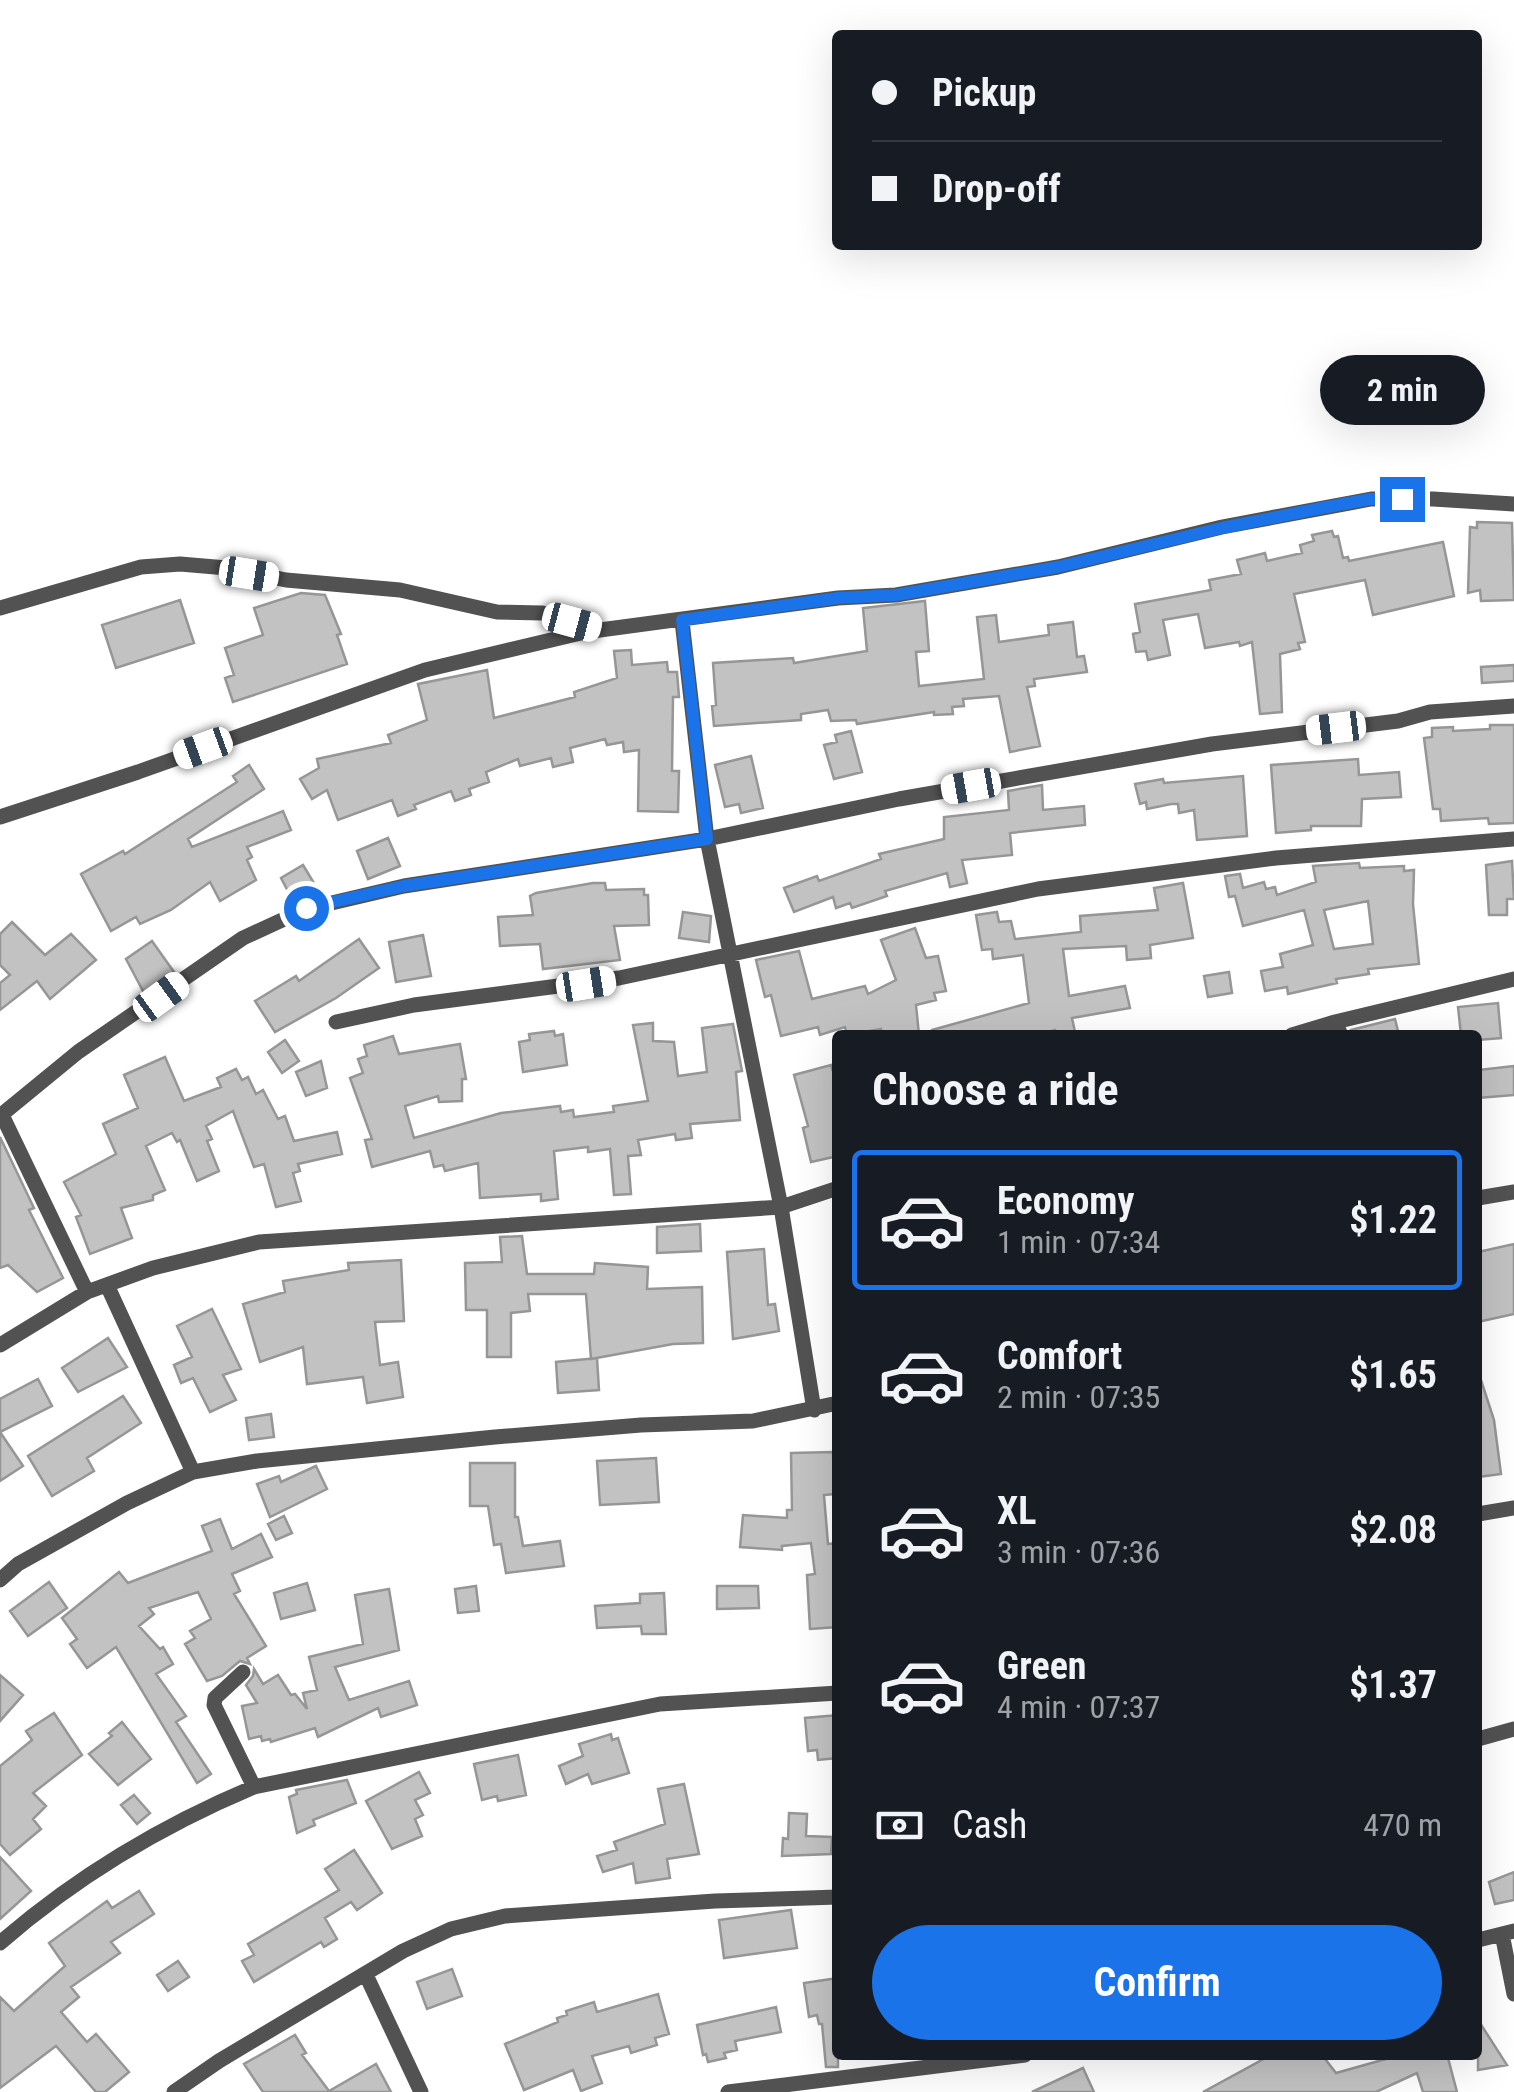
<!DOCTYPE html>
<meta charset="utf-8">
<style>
:root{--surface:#171b24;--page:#20242c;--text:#f1f3f6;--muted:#9ea1a6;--line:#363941;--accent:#1a73e8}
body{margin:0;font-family:"Roboto Condensed",sans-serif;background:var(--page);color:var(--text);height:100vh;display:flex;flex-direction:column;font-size:38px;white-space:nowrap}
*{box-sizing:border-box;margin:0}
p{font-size:32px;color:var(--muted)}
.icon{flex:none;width:55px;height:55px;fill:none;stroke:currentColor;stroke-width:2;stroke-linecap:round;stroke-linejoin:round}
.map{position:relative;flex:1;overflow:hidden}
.side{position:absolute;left:832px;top:1030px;width:650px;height:1030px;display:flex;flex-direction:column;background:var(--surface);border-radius:10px;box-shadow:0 10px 40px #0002}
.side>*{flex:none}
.banner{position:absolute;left:832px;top:30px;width:650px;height:220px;border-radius:10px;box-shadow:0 10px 40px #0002;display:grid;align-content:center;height:220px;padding:0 40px;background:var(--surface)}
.end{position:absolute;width:45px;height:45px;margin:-22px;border:12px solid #1a73e8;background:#fff;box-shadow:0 0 0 5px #fff}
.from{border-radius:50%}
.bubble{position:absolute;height:70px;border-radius:35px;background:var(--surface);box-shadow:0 10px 40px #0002;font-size:32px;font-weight:700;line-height:70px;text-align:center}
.car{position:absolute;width:30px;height:60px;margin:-30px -15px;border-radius:12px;box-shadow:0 0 8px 2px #0007;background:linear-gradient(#fff 24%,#345 0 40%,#fff 0 76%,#345 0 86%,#fff 0)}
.banner b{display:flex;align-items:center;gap:35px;height:95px;font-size:38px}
.banner b+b{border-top:2px solid var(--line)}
.banner i{width:25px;height:25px;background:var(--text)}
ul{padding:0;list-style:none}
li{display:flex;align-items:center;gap:30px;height:140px;margin:0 20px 15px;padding:0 20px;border:5px solid transparent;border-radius:10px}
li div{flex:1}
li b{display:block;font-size:38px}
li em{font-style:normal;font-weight:700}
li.on{border-color:var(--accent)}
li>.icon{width:90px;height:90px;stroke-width:1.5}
h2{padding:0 40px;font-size:45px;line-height:120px}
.pay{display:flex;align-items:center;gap:25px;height:110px;padding:0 40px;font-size:38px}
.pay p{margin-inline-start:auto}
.primary-button{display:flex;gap:20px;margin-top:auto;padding:20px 40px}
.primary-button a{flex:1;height:115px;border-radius:60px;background:var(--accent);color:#fff;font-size:40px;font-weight:700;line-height:115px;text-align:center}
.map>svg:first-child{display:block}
</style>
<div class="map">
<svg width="1514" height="2092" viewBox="0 0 1514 2092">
<rect width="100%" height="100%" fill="#fff"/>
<!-- building -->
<path fill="#c2c2c2" stroke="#969696" stroke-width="2.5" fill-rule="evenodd" d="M 1477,522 L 1512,523 L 1514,600 L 1481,601 L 1480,590 L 1468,593 L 1470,527 L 1477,528 Z
M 1332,531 L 1334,537 L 1338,536 L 1343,558 L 1348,557 L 1349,561 L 1443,542 L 1454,596 L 1373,615 L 1365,580 L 1294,594 L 1305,642 L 1298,643 L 1300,649 L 1280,654 L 1282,712 L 1260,714 L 1252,642 L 1240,646 L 1239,642 L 1205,648 L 1198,614 L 1163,620 L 1170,655 L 1148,660 L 1146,651 L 1136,652 L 1133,634 L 1140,632 L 1135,604 L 1211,590 L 1209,580 L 1241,574 L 1237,560 L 1265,553 L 1267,561 L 1302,553 L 1300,545 L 1314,541 L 1312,535 Z
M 301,593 L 325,595 L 341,634 L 337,635 L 347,664 L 233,702 L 225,678 L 234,675 L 225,648 L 263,635 L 254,608 Z
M 180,600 L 194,643 L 116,668 L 102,625 Z
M 925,601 L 929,651 L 916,652 L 919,686 L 984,679 L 977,617 L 996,615 L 999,642 L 1049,635 L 1048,625 L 1073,622 L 1077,657 L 1084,656 L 1087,672 L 1034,679 L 1035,686 L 1027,687 L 1040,746 L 1010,752 L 999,696 L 963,699 L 964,706 L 952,707 L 953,714 L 934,715 L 934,712 L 857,724 L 856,720 L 831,721 L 828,710 L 801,714 L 801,720 L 714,726 L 712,706 L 716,705 L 713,663 L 793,658 L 794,663 L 867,651 L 863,608 Z
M 631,650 L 632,665 L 667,662 L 668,672 L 677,672 L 679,697 L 673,697 L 672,771 L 679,771 L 678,812 L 638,811 L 639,750 L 624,752 L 623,742 L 607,745 L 605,739 L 570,748 L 573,762 L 553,767 L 551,758 L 520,766 L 518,759 L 486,772 L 489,782 L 469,789 L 471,795 L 455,801 L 451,791 L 414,805 L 416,809 L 398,816 L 392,800 L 338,820 L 327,790 L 312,799 L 300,779 L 319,768 L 317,759 L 391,743 L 388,735 L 427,720 L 418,684 L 487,670 L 494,718 L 575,697 L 574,692 L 617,678 L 614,651 Z
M 1514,665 L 1514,681 L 1482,683 L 1481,667 Z
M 1490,725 L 1514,725 L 1514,823 L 1489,824 L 1488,818 L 1441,821 L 1440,809 L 1433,809 L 1424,738 L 1432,737 L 1432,728 L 1453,727 L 1453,731 L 1490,729 Z
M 851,731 L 862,772 L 834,779 L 824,745 L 837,742 L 835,735 Z
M 751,756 L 763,808 L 741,813 L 739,804 L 725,807 L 715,765 Z
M 1358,759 L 1359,775 L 1399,772 L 1401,797 L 1362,799 L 1361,826 L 1311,826 L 1311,830 L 1276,833 L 1271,765 Z
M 249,765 L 264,789 L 188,839 L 192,847 L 283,811 L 291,830 L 247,847 L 252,857 L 247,860 L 256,880 L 220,901 L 210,882 L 171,910 L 140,924 L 136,917 L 111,931 L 81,874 L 123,851 L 125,854 L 237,782 L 233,776 Z
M 1243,776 L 1247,836 L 1197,840 L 1194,810 L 1179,813 L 1178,804 L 1171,804 L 1147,809 L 1146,802 L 1140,804 L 1135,784 L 1163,779 L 1164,783 Z
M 1042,785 L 1043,810 L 1084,806 L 1085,825 L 1010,833 L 1012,855 L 962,860 L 967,883 L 950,887 L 947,873 L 885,891 L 887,896 L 852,908 L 850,903 L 836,908 L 833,897 L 794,912 L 784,888 L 817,876 L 819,881 L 881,859 L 879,854 L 944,839 L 944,817 L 1009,810 L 1008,791 Z
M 388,838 L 400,866 L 368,879 L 357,851 Z
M 1512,861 L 1514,899 L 1507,899 L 1507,915 L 1489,915 L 1486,865 Z
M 1359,863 L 1360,868 L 1404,866 L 1404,871 L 1414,870 L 1413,904 L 1419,964 L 1368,969 L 1369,974 L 1336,979 L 1337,983 L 1288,994 L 1287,987 L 1265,991 L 1261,971 L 1283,967 L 1280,954 L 1313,945 L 1304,910 L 1243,926 L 1235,896 L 1229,897 L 1225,876 L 1240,874 L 1243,888 L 1264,882 L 1266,889 L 1275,887 L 1277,895 L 1316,882 L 1313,866 ZM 1368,901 L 1373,944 L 1334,949 L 1324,910 Z
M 303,865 L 314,883 L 291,897 L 281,878 Z
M 593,883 L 605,883 L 606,890 L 644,889 L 644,895 L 648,895 L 649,925 L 614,926 L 620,960 L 543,969 L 540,944 L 500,946 L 498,917 L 533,915 L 530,896 L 536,893 Z
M 1183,883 L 1193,938 L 1150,945 L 1151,958 L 1127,960 L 1126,946 L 1063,949 L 1069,996 L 1125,986 L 1130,1008 L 1072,1018 L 1075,1032 L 1066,1035 L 1056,1035 L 1055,1030 L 1036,1035 L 932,1035 L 932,1030 L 1029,1003 L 1023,955 L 993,959 L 992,949 L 982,950 L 976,915 L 997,912 L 999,922 L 1011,921 L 1015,939 L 1081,932 L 1080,916 L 1158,910 L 1154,888 Z
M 683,912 L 711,916 L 709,942 L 679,938 Z
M 12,922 L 45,955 L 71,934 L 96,960 L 50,999 L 37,981 L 0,1010 L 0,983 L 10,975 L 0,965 L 0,934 Z
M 915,928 L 926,958 L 938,956 L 946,991 L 934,993 L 936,1000 L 916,1005 L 919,1035 L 882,1035 L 881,1029 L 847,1035 L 845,1027 L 820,1035 L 818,1027 L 781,1036 L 771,995 L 765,997 L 756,960 L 799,951 L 812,999 L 865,986 L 868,994 L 896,980 L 881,940 Z
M 423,935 L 431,976 L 396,982 L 389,942 Z
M 359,939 L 379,968 L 336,998 L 275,1032 L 255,1001 L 296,976 L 299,981 Z
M 152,941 L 174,972 L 144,993 L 126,959 Z
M 1229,972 L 1232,993 L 1208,997 L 1204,976 Z
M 1498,1003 L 1501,1038 L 1478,1040 L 1478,1035 L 1461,1035 L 1458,1007 Z
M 1395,1019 L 1399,1035 L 1352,1035 L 1351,1030 Z
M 653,1023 L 653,1041 L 674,1042 L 678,1076 L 707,1072 L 702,1028 L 733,1024 L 742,1071 L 736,1072 L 740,1120 L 690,1124 L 692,1138 L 676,1140 L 675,1134 L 638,1140 L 641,1155 L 628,1156 L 631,1194 L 614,1195 L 610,1149 L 588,1152 L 588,1147 L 554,1151 L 558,1199 L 541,1201 L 541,1194 L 480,1198 L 478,1163 L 445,1171 L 443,1165 L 434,1167 L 430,1151 L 372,1167 L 365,1140 L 372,1139 L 350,1078 L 363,1073 L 358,1059 L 367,1056 L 364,1045 L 393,1036 L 399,1054 L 460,1044 L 466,1079 L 462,1079 L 462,1101 L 439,1102 L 438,1096 L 405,1106 L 414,1138 L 501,1113 L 560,1106 L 561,1112 L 573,1110 L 574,1117 L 614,1112 L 613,1106 L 648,1101 L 633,1025 Z
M 554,1031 L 555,1036 L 563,1034 L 567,1065 L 523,1072 L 519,1042 L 530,1040 L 529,1034 Z
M 285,1040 L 299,1061 L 282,1073 L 268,1052 Z
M 165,1057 L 184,1101 L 221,1087 L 217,1078 L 236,1069 L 242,1080 L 248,1077 L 256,1094 L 263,1090 L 278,1119 L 285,1116 L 294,1141 L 337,1132 L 342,1154 L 298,1164 L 300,1171 L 293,1173 L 301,1201 L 276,1207 L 264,1164 L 254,1167 L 233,1111 L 206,1126 L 212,1139 L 207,1141 L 219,1171 L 197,1181 L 180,1140 L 177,1142 L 172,1133 L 146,1146 L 165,1190 L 153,1195 L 153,1200 L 121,1208 L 132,1238 L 90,1254 L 76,1217 L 81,1215 L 64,1182 L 116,1154 L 103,1124 L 138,1108 L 124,1075 Z
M 321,1061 L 327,1088 L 306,1096 L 296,1072 Z
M 831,1065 L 838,1089 L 838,1156 L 811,1162 L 803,1128 L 808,1126 L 794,1075 Z
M 1514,1066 L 1514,1095 L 1478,1098 L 1478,1070 Z
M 0,1137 L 34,1208 L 29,1210 L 63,1278 L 37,1292 L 8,1265 L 0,1268 Z
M 700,1224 L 701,1251 L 657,1253 L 657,1227 Z
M 522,1236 L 527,1274 L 594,1274 L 595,1263 L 648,1267 L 647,1289 L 702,1287 L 703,1343 L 673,1344 L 591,1359 L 586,1294 L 528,1294 L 530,1311 L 511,1313 L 511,1357 L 487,1357 L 487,1310 L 466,1310 L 465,1263 L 502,1262 L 500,1237 Z
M 1514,1244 L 1514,1314 L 1478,1322 L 1478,1252 Z
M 764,1249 L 768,1305 L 775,1304 L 779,1331 L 733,1339 L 727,1252 Z
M 401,1260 L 404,1321 L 375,1322 L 380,1365 L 398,1362 L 403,1397 L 367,1403 L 363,1377 L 307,1384 L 303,1347 L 260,1362 L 243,1304 L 285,1292 L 283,1281 L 349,1270 L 348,1263 Z
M 212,1309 L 241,1369 L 223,1375 L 236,1400 L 210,1412 L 193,1378 L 181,1383 L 174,1365 L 192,1357 L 177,1326 Z
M 108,1338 L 127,1367 L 78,1392 L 62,1368 Z
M 597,1358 L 599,1390 L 558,1393 L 556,1362 Z
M 38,1379 L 52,1406 L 0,1432 L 0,1399 Z
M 1478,1380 L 1481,1380 L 1494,1420 L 1501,1474 L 1478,1477 Z
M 123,1396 L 141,1423 L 87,1458 L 94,1471 L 52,1496 L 28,1456 Z
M 271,1414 L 274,1437 L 249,1440 L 246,1418 Z
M 0,1432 L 23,1466 L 0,1481 Z
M 833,1452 L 834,1494 L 824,1495 L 828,1544 L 838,1543 L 838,1627 L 810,1629 L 807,1575 L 815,1574 L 811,1543 L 782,1546 L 782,1550 L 740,1547 L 743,1515 L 787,1518 L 787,1510 L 792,1510 L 791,1453 Z
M 656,1458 L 659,1502 L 600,1505 L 597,1461 Z
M 470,1463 L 515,1463 L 515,1517 L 518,1517 L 523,1546 L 560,1541 L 564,1566 L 506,1573 L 501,1544 L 494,1545 L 488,1506 L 470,1506 Z
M 316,1466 L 327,1489 L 270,1517 L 257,1484 L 279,1476 L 281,1482 Z
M 284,1516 L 292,1533 L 276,1540 L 268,1524 Z
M 220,1519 L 232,1549 L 261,1534 L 272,1557 L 232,1574 L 240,1591 L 234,1594 L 266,1646 L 247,1658 L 250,1664 L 240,1661 L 222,1676 L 207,1681 L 185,1644 L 195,1638 L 190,1631 L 211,1619 L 198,1592 L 149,1608 L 154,1614 L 139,1626 L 160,1649 L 163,1647 L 173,1664 L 156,1674 L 186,1716 L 176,1722 L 211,1774 L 197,1783 L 116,1647 L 87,1668 L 70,1644 L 77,1639 L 62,1618 L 119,1572 L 128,1583 L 212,1551 L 202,1526 Z
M 49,1582 L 67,1608 L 28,1636 L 10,1611 Z
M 307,1583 L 315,1610 L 281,1619 L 274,1593 Z
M 476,1586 L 479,1611 L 458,1613 L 455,1589 Z
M 717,1586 L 758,1586 L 759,1608 L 717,1609 Z
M 389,1589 L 399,1650 L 335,1667 L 349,1700 L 409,1681 L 417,1705 L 381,1717 L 378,1708 L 318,1737 L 315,1728 L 271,1742 L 270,1739 L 262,1741 L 261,1736 L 249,1739 L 242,1706 L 257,1703 L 246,1685 L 253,1676 L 254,1669 L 263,1684 L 278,1675 L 291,1695 L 295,1694 L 307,1709 L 303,1693 L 317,1690 L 309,1657 L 363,1644 L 355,1595 Z
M 664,1593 L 666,1634 L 642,1634 L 641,1626 L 597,1628 L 595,1606 L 640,1603 L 640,1594 Z
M 0,1675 L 23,1695 L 0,1721 Z
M 54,1713 L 82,1755 L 33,1793 L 46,1806 L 33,1819 L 41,1829 L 10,1855 L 0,1844 L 0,1766 L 32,1740 L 26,1731 Z
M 838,1715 L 837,1758 L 818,1760 L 817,1750 L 808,1751 L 805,1718 Z
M 122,1722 L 151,1759 L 118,1785 L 89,1754 L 112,1736 L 109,1733 Z
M 611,1734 L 612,1740 L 618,1738 L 629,1773 L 592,1784 L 588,1774 L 566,1784 L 559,1766 L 583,1756 L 579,1744 Z
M 518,1755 L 526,1795 L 498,1801 L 497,1796 L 482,1800 L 474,1764 Z
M 419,1772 L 430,1793 L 415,1800 L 423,1815 L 415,1819 L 422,1836 L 392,1849 L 366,1801 Z
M 347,1780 L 356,1803 L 313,1820 L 315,1825 L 297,1833 L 289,1797 L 297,1794 L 296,1790 Z
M 684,1784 L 699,1854 L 667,1859 L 670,1878 L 636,1883 L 633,1863 L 603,1872 L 597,1856 L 617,1850 L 614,1842 L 665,1824 L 658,1789 Z
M 134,1795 L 150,1813 L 137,1824 L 121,1805 Z
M 789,1813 L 807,1814 L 806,1836 L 832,1837 L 831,1854 L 782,1856 L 783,1838 L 788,1839 Z
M 354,1850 L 382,1893 L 357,1910 L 351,1902 L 325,1918 L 337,1939 L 324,1947 L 321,1942 L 254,1982 L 242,1961 L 254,1955 L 248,1944 L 339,1890 L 325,1869 Z
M 0,1857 L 31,1891 L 0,1919 Z
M 1514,1872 L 1514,1900 L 1495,1904 L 1489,1882 Z
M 139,1891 L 154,1914 L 111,1942 L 120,1953 L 71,1987 L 79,1997 L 61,2012 L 87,2042 L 96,2034 L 129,2072 L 105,2092 L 96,2092 L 56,2046 L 0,2088 L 0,1997 L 14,2011 L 65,1966 L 49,1943 L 107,1901 L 112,1908 Z
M 791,1910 L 797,1948 L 724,1958 L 719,1920 Z
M 178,1961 L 189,1977 L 168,1991 L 157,1975 Z
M 452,1969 L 462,1996 L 427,2009 L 417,1982 Z
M 838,1978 L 838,2067 L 826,2067 L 822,2024 L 819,2024 L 817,2015 L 809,2017 L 804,1983 Z
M 658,1994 L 669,2034 L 655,2038 L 657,2045 L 631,2053 L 629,2046 L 592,2056 L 602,2083 L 581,2091 L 573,2070 L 524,2090 L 505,2044 L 558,2022 L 557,2018 L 567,2015 L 566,2011 L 594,2002 L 597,2012 Z
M 776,2007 L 781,2032 L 735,2041 L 737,2050 L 724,2053 L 726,2058 L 708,2062 L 706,2054 L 703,2055 L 697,2025 Z
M 1478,2020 L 1507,2065 L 1478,2070 Z
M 295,2035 L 306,2053 L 302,2055 L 329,2091 L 376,2064 L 391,2092 L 263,2092 L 244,2064 Z
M 1271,2055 L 1322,2055 L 1336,2073 L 1400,2055 L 1454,2055 L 1448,2058 L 1457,2092 L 1423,2092 L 1417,2073 L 1376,2092 L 1203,2092 Z
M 1083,2068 L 1094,2092 L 1032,2092 Z"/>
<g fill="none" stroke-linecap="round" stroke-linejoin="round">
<!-- minor -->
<path stroke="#525252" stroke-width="15" d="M 0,608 L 141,567 L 180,564 L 227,568 L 286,580 L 400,590 L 497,612 L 542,613 L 594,628
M 682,621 L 707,839 L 781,1207 L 814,1410
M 0,817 L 138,772 L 425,670 L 585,632 L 838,598 L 896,595 L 1058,567 L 1222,527 L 1371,499 L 1433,499 L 1514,504
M 336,1022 L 414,1005 L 619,978 L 1038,889 L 1276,858 L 1514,839
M 1292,1035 L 1335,1022
M 1341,1035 L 1335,1022 L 1514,979
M 2,1115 L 87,1292
M 0,1116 L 78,1052 L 243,938 L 306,909 L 404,886 L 707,839 L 899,799 L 1212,744 L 1398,721 L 1430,712 L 1514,706
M 1478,1198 L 1514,1192
M 107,1285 L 193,1472
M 0,1345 L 87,1292 L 153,1268 L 259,1242 L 781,1207 L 838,1188
M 1478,1514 L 1514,1508
M 0,1580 L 18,1564 L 127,1503 L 193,1472 L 257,1461 L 495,1437 L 641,1425 L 753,1421 L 838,1403
M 243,1672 L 215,1698 L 214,1705 L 254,1787
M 1478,1739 L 1514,1729
M 1502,1934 L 1514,1994
M 1478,1940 L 1514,1931
M 0,1943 C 76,1877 161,1826 254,1787 L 660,1704 L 838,1693
M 366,1975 L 421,2092
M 174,2092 L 219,2061 L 403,1951 L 451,1929 L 505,1916 L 715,1901 L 838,1897
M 728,2092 L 1025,2055"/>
</g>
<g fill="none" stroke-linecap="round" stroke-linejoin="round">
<!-- route -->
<path stroke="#1a73e8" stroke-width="12" d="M 306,908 L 404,886 L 707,839 L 682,620 L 838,598 L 896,595 L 1058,567 L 1222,528 L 1322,508 L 1371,499 L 1402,499"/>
</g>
</svg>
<i class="end from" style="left:306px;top:908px"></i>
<i class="end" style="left:1402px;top:499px"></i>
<div class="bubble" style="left:1320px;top:355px;width:165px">2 min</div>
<i class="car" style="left:249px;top:574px;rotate:99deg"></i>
<i class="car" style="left:572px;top:622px;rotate:105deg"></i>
<i class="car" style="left:1336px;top:728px;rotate:263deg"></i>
<i class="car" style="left:203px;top:748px;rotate:250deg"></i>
<i class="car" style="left:971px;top:786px;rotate:260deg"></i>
<i class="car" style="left:586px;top:984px;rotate:81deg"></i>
<i class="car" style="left:161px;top:997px;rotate:54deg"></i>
<div class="banner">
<b><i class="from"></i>Pickup</b>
<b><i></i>Drop-off</b>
</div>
<section class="side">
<h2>Choose a ride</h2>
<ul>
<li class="on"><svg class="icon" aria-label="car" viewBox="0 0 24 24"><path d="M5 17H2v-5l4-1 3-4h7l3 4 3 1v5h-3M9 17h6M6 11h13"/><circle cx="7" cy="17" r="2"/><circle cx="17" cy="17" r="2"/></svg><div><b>Economy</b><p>1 min · 07:34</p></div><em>$1.22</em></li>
<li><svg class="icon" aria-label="car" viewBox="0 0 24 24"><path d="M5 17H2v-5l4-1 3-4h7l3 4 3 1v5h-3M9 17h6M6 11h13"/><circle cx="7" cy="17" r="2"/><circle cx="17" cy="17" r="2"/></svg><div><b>Comfort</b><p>2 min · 07:35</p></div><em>$1.65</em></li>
<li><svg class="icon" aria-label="car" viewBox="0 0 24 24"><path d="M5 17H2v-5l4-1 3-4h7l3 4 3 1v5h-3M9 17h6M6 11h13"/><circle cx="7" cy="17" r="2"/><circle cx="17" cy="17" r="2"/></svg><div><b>XL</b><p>3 min · 07:36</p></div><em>$2.08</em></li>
<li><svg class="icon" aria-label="car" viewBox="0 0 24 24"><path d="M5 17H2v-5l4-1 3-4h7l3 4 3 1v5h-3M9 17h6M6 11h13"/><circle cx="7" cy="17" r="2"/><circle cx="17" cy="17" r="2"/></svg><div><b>Green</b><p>4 min · 07:37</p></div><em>$1.37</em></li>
</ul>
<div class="pay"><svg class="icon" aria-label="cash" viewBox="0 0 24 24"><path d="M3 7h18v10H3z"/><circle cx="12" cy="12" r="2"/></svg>Cash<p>470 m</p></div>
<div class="primary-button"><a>Confirm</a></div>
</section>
</div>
